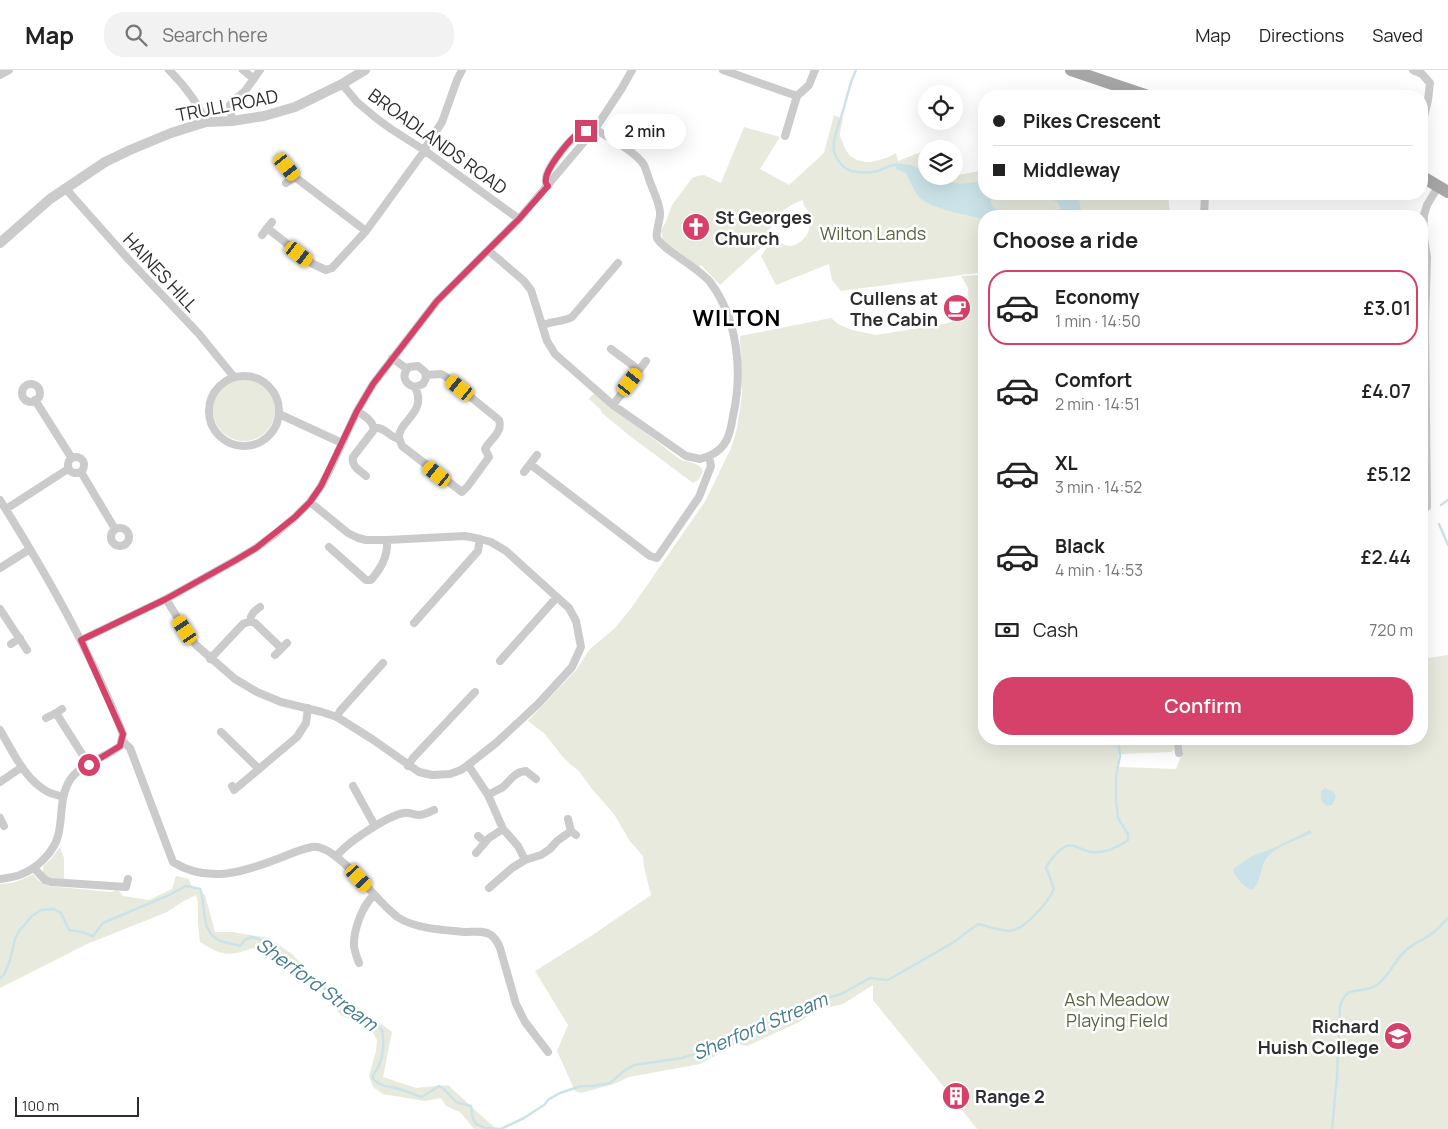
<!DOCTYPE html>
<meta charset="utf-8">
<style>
:root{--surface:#fff;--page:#f2f2f2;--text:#222;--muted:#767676;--line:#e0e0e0;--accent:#d54169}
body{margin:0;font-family:Manrope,sans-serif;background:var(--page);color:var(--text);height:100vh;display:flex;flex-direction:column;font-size:19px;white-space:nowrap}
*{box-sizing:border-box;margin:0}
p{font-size:16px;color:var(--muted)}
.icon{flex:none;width:28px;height:28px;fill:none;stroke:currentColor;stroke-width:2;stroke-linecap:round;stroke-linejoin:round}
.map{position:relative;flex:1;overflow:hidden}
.details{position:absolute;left:978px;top:140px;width:450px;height:535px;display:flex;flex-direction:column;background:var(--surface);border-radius:20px;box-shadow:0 5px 20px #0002}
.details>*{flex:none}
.guide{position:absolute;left:978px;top:20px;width:450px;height:110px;border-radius:20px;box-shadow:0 5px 20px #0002;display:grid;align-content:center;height:110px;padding:0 15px;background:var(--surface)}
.fabs{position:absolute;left:918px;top:15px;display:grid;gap:10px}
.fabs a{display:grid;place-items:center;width:45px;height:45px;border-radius:50%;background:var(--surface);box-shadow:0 5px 20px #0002;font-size:25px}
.scale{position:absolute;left:15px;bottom:12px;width:124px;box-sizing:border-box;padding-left:5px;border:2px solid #2e2e2e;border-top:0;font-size:14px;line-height:18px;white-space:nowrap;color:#2e2e2e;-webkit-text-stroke:4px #fff;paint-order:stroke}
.end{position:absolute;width:22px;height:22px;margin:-11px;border:6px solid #d54169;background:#fff;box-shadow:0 0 0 2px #fff}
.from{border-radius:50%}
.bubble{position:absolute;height:35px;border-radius:18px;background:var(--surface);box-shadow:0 5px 20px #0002;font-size:16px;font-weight:600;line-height:35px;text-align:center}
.car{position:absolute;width:15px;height:30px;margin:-15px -8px;border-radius:6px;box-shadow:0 0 4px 1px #0007;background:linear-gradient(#f5c518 24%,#345 0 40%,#f5c518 0 76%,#345 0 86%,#f5c518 0)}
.guide b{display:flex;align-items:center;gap:18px;height:48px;font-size:19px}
.guide b+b{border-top:1px solid var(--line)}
.guide i{width:12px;height:12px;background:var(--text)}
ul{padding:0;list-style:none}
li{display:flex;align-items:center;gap:15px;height:75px;margin:0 10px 8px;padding:0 5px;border:2px solid transparent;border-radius:20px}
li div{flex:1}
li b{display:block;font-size:19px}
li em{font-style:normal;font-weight:600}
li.on{border-color:var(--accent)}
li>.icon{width:45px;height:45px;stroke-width:1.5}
h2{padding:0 15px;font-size:22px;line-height:60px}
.pay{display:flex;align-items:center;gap:12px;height:55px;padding:0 15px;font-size:19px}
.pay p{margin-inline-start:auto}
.action{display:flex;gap:10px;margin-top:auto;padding:10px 15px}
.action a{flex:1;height:58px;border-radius:20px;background:var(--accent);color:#fff;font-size:20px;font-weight:600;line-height:58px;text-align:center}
header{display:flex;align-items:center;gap:30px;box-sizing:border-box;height:70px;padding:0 25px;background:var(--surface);border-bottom:1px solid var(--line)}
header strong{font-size:24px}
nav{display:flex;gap:28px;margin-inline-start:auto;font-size:18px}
.search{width:350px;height:45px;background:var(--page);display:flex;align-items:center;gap:12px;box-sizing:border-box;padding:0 18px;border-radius:20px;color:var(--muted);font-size:19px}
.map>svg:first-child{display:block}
</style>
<header>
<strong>Map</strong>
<div class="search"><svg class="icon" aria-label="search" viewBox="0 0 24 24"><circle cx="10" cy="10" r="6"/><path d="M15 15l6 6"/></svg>Search here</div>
<nav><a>Map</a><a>Directions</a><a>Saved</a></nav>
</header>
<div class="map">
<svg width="1448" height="1059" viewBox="0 0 1448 1059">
<rect width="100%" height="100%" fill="#fff"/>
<!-- green -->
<path fill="#e7eadd" d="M 834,45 L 843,49 C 842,54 840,60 840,65 C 840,68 843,72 844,76 C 853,99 879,93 896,83 L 898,91 L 926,80 L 926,106 L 954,106 L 984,100 L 984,124 L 1168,124 L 1170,146 L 984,146 L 984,202 L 841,221 L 832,210 L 829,194 L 776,215 L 761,186 L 766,179 L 772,167 C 777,171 784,176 790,176 C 801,175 811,164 809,153 L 814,147 L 804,136 L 803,130 C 781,138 770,151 765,174 L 720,215 L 701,195 L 699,197 L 663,170 L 661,161 L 667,149 L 672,135 L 692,108 L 698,106 L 704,105 L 721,113 L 744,57 L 780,67 L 760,99 L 789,115 L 824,83 Z
M 984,205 L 984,669 L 1173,669 L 1174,679 L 1171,682 L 1118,684 L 1118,697 L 1176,699 L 1183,681 L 1182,669 L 1421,669 L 1421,585 L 1427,585 L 1428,588 L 1448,585 L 1448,1059 L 977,1059 L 944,1017 L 873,930 L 873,915 L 843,934 L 818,940 L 799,952 L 747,976 L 737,974 L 700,994 L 629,1007 L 614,1014 L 581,1023 L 575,1021 L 557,981 L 568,955 L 535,901 L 591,866 L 651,825 L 644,797 L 643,786 L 629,770 L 614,744 L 592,719 L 578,700 L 571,695 L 562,686 L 545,664 L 528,651 L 576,600 L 590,579 L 615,558 L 632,537 L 706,430 L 732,376 L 737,358 L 742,325 L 740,266 L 831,248 L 838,254 L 852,260 L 876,265 L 944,254 L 969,246 L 968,218 L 961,206 Z
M213 340a31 31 0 1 1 62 0a31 31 0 1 1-62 0Z
M 593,324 L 596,325 L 681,390 C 689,392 701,393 703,402 L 698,410 L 693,413 L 630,366 L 602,343 L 601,340 L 589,329 Z
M 60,777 L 64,788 L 64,809 L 46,808 L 43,804 L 43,796 L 51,789 Z
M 33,804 L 39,811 L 49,816 L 111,822 L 118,820 L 123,826 L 149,830 L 172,819 L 176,806 L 189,809 L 191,815 L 205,825 L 215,862 L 232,862 L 269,868 L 292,884 L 312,906 L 332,921 L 357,936 L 392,962 L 383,1007 L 416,1018 L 448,1015 L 496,1059 L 474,1059 L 460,1042 L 446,1036 L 441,1028 L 425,1031 L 383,1024 L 373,1017 L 369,1006 L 376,981 L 377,970 L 372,961 L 354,950 L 342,946 L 318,920 L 298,910 L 282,894 L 253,878 C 229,887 222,886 200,872 L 198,853 L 198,832 L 196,825 L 182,832 L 167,842 L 87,874 L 0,918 L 0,814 C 12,814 23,810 33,804 Z"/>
<!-- water -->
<path fill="#cbe3e8" d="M 896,93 L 911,95 L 926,102 L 926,106 C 938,106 944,111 955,113 C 964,115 974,112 984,110 L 984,124 L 1004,124 C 1000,124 995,124 992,128 C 985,139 1010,144 1017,146 L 984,146 L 984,149 C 967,145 931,139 919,127 C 914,121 910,110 906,103 L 896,99 Z
M 1006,124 L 1066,124 L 1068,126 L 1075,127 L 1079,129 L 1082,146 L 1058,146 C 1061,141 1061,136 1057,131 L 1024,125 Z
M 1325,718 L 1334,722 L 1336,727 L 1332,735 L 1327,736 C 1321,731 1320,729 1321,721 Z
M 1310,760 L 1312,763 C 1296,771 1269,777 1263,795 C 1260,804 1259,814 1252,820 C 1245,818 1235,807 1233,801 L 1234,798 L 1252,786 L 1276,777 Z"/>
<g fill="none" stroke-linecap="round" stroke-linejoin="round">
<!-- stream -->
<path stroke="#cbe3e8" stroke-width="2.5" d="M 856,0 C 849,14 847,29 842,44 C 839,55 832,69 834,81 C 836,90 843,98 851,101 C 860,103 869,103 878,101 C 884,98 889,95 896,95
M 1441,435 L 1448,430
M 1439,454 L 1448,475
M 0,908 L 4,905 L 10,890 L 15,869 L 19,861 L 32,846 L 41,840 L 54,839 L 61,843 L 69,860 L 82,862 L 93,866 L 103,853 L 169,825 L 186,816 L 200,819 C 207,837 199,862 221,871 C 227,873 234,874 240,876 L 245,870 L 252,867 L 259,869 L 285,888 L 299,902 L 318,912 L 343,937 L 372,953 L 382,960 C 385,975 383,993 373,1005 L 373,1009 C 385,1019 386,1015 399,1019 C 407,1021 414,1025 422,1027 L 439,1016 L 443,1018 L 456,1032 L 471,1036 L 473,1049 L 476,1054 L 485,1058 L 501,1059 L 524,1048 L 544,1035 L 549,1029 L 560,1023 L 581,1016 L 594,1016 L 610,1013 L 624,1001 L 634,995 L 682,988 L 707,980 L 764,958 L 802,940 L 814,932 L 841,924 L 870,908 L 888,910 L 954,872 L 978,854 C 987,856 999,860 1009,861 C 1024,861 1048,832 1054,819 L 1046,797 C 1051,790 1057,780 1065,777 C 1073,772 1082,781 1091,782 C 1103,784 1119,777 1128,770 L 1128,764 L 1118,748 L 1116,728 L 1116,706 L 1120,686 L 1118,669
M 1332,1059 L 1337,1006 L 1340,937 C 1346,912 1362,926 1377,915 C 1389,906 1394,892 1404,882 C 1412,874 1425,869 1434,862 C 1439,858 1443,853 1448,848"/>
<!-- minor -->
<path stroke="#cbcbcb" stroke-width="8" d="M 169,0 C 185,16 197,31 206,52
M 243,0 L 254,9
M 723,0 L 797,26 L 785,66
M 1413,0 L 1422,4 L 1430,13 L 1428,30 L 1421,59
M 0,5 L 9,0
M 342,14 L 357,32 L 376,48 L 391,59 L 424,80 L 519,149
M 797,26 L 809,15 L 815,0
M 232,51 L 230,35 L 234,30 L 245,21 L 260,0
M 424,80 L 442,52 L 457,10 L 462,0
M 287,97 L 295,107
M 286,113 L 295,107 L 366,161
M 548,116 C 546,113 545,113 546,109 C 546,98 571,67 581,62 C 585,60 588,61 592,63
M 65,118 L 129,190 L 199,264 L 234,307
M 1204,146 L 1205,124
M 267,158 L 313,194 L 326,200 L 332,198 L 366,161 L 425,80
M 262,165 L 272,152
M 488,180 L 524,211 L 531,220 L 547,271 L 555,284 L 613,335 L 686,386 L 700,389 L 709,386
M 543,255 C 552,251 563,252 572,247 L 618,193
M 611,279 L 639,300
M 392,288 L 407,299
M209 341a35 35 0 1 1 70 0a35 35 0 1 1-70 0Z
M22 323a9 9 0 1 1 18 0a9 9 0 1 1-18 0Z
M 415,317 L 423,314 L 426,308 L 425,302 L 418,296 L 409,297 C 401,305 404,314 415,317 C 428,343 398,351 399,368 C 399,369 402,375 402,376 L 462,422 L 468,416 L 489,387 L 485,379 C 490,369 503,363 499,350 L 445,306 L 441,304 L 426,305
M 35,330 L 71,387
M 613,335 L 646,291
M 357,341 C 364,346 371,349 374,358 C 384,356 389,367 399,369
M 279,344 L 342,373
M68 395a8 8 0 1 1 16 0a8 8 0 1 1-16 0Z
M 530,394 L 650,486 L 657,488 L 699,427 L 711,396 L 709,386 C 727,378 730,365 733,346 C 743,302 738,249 710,212 C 700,199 661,178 657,168 C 655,162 661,149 660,142 C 659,133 655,125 652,117 C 649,110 647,102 644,95 C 635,81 609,68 595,59
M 81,402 L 115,459
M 524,402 L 537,385
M 366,406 C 359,400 351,396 353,387 L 373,361 L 374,358
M 0,430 C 47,505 91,582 123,664 L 120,676 C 106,687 79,695 70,710 C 59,727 63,748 58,766 C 54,782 37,798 22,804 C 16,807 7,808 0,809
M 6,439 L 68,399
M 1421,441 L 1427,437 L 1425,255 L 1427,187 L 1423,162 L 1424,145 L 1427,135 L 1438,117
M111 467a9 9 0 1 1 18 0a9 9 0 1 1-18 0Z
M 329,477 L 366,510 L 371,510 C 382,497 388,486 387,470
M 0,498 L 30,479
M 166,529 L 185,560 L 196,575 L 235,609 L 257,622 L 281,632 L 322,642 L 337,647 L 372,669 L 419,702 L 432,705 L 450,704 L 461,700 L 468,695 L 496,673 L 538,634 L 572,597 L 581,577 L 576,551 L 569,538 L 506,481 L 491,472 L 480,469 L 465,466 L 387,470 L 366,470 L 358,468 L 348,463 L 310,432
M 0,539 L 27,580
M 250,551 C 251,544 254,541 260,537
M 414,553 L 478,481 L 480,469
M 81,570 L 166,529 L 236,490 L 256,478 L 275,464 L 295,447 L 310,432 L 321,416 L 329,401 L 357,341 L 373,314 L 437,231 L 519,149 L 595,59 L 622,18 L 632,0
M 11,574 L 20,568
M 275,585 L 287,573
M 210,589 L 243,554 L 250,551 L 255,553 L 281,578
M 500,591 L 557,527
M 62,639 L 56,643 L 89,695
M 337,647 L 340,641 L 383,593
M 46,648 L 56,643
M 0,660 C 13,682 25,710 48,722 C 52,724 58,725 63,727
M 221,662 L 259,699
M 1177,669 L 1179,683
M 122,671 L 130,678 L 173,792 C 208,814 244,802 280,788 C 290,784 301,779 312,777 C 337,773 377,834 399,848 C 417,859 444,860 465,862 C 474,862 484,860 491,865 C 495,868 498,873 500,878 L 516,934 L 525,952 L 548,982
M 468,695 L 488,725 L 503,759 L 518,776 L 525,790 L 541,785 L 550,779 L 557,771 L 571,761
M 408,696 L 413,688 L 475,622
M 0,712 L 22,697
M 232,716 L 234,720 L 297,667 L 306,653 L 308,638
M 353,716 L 375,756
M 488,725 C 493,722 498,720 503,717 C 511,710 514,702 526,701 L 536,709
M 0,748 L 4,756
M 568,749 L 571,761 L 576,765
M 478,766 L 485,772
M 476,783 L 489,768 L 503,759
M 336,787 C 346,773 387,746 404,743 C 409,742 414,745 419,745 C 424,745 429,742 434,740
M 34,798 L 45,810 L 51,812 L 126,817 L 128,809
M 489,818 L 512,798 L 525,790
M 359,893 C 357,888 355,882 354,877 C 353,861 362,836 374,825"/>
<!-- tertiary -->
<path stroke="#cbcbcb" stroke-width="10" d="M 0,173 L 50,129 L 105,92 L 130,80 L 171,63 L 206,52 L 232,51 L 264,46 L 295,37 L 342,14 L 365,0"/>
<!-- primary -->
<path stroke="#a6a6a6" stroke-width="12" d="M 1071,0 L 1148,26
M 1421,106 L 1448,122"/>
</g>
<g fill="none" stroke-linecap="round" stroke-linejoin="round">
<!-- route -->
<path stroke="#d54169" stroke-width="6" d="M 89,695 L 120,676 L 123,664 L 81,570 L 166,529 L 236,490 L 256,478 L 295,447 L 310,432 L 321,416 L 357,341 L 373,314 L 437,231 L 519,149 L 548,116 C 546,113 545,113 546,109 C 546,99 567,73 575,66 C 578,63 582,62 586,61"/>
</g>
<!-- icons -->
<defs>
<symbol id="church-disc" viewBox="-11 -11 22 22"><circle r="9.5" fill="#d54169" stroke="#fff"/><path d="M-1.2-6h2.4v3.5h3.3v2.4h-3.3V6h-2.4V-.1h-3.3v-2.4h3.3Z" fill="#fff"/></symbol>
<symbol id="cafe-disc" viewBox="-11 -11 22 22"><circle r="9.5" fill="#d54169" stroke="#fff"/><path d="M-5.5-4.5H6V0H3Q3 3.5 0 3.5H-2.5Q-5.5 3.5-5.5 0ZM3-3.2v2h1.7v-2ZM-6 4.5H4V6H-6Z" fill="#fff"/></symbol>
<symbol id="university-disc" viewBox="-11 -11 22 22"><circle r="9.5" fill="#d54169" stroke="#fff"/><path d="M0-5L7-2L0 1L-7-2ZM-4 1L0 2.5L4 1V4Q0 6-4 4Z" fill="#fff"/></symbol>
<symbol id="building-disc" viewBox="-11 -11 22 22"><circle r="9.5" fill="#d54169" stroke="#fff"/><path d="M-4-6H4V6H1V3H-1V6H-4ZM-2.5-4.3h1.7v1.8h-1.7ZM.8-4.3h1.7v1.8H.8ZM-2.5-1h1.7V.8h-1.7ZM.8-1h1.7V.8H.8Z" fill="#fff"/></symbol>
</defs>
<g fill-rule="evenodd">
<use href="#church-disc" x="680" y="141" width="32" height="32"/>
<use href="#cafe-disc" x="941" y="222" width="32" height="32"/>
<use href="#university-disc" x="1382" y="950" width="32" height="32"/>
<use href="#building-disc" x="940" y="1010" width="32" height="32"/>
</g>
<g text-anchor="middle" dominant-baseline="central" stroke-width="5" stroke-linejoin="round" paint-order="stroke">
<!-- street labels -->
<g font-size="18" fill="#2e2e2e" stroke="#fff">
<text transform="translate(227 35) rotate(-11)">TRULL ROAD</text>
<text transform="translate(438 71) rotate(36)">BROADLANDS ROAD</text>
<text transform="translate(161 202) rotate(47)">HAINES HILL</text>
</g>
<!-- poi labels -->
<g font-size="18" font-weight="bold" fill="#2e2e2e" stroke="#fff" text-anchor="start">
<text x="715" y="147">St Georges<tspan x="715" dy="21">Church</tspan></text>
<text x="938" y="228" text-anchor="end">Cullens at<tspan x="938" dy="21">The Cabin</tspan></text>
<text x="1379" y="956" text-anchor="end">Richard<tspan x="1379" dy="21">Huish College</tspan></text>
<text x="975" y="1026">Range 2</text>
</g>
<!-- park labels -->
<g font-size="18" fill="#596640" stroke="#fff">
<text x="873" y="163">Wilton Lands</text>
<text x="1117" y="929">Ash Meadow<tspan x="1117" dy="21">Playing Field</tspan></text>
</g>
<!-- water labels -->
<g font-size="19" font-style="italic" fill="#447c89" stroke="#fff">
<text transform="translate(317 914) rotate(36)">Sherford Stream</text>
<text transform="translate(760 956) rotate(-23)">Sherford Stream</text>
</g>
<!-- district labels -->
<g font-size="22" font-weight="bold" letter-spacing="1" fill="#000" stroke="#fff">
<text x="737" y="248">WILTON</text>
</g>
</g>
</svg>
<div class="fabs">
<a><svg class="icon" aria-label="locate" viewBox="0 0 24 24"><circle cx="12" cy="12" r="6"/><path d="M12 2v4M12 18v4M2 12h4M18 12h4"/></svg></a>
<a><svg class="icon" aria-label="layers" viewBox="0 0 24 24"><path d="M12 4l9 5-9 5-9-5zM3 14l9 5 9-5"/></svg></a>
</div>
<div class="scale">100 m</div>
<i class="end from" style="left:89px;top:695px"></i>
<i class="end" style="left:586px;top:61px"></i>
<div class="bubble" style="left:604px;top:44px;width:82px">2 min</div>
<i class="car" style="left:287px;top:97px;rotate:141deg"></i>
<i class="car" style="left:299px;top:184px;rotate:128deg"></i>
<i class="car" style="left:630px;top:312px;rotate:37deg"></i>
<i class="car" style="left:460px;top:318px;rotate:309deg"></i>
<i class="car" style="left:437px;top:404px;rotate:309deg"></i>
<i class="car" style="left:185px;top:560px;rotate:327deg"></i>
<i class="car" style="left:359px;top:808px;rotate:138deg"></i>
<div class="guide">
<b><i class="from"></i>Pikes Crescent</b>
<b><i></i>Middleway</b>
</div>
<section class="details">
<h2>Choose a ride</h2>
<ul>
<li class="on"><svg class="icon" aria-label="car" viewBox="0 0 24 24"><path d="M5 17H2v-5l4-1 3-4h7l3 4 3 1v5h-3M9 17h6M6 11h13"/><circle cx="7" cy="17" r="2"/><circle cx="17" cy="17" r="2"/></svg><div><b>Economy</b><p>1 min · 14:50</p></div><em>£3.01</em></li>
<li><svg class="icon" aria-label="car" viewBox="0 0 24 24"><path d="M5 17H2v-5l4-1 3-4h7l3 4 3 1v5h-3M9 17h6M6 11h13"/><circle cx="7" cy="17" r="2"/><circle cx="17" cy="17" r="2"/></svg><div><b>Comfort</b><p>2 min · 14:51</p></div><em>£4.07</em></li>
<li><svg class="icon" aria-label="car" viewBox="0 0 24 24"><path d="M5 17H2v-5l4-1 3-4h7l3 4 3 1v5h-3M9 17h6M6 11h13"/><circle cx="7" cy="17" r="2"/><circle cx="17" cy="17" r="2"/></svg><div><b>XL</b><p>3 min · 14:52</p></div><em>£5.12</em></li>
<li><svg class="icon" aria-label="car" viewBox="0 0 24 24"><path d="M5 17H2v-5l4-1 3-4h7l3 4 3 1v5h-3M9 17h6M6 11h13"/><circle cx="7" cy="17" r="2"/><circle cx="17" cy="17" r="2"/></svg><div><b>Black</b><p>4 min · 14:53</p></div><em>£2.44</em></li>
</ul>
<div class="pay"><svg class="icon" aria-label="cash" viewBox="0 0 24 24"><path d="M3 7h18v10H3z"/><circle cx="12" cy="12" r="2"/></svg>Cash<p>720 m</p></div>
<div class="action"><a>Confirm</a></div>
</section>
</div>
